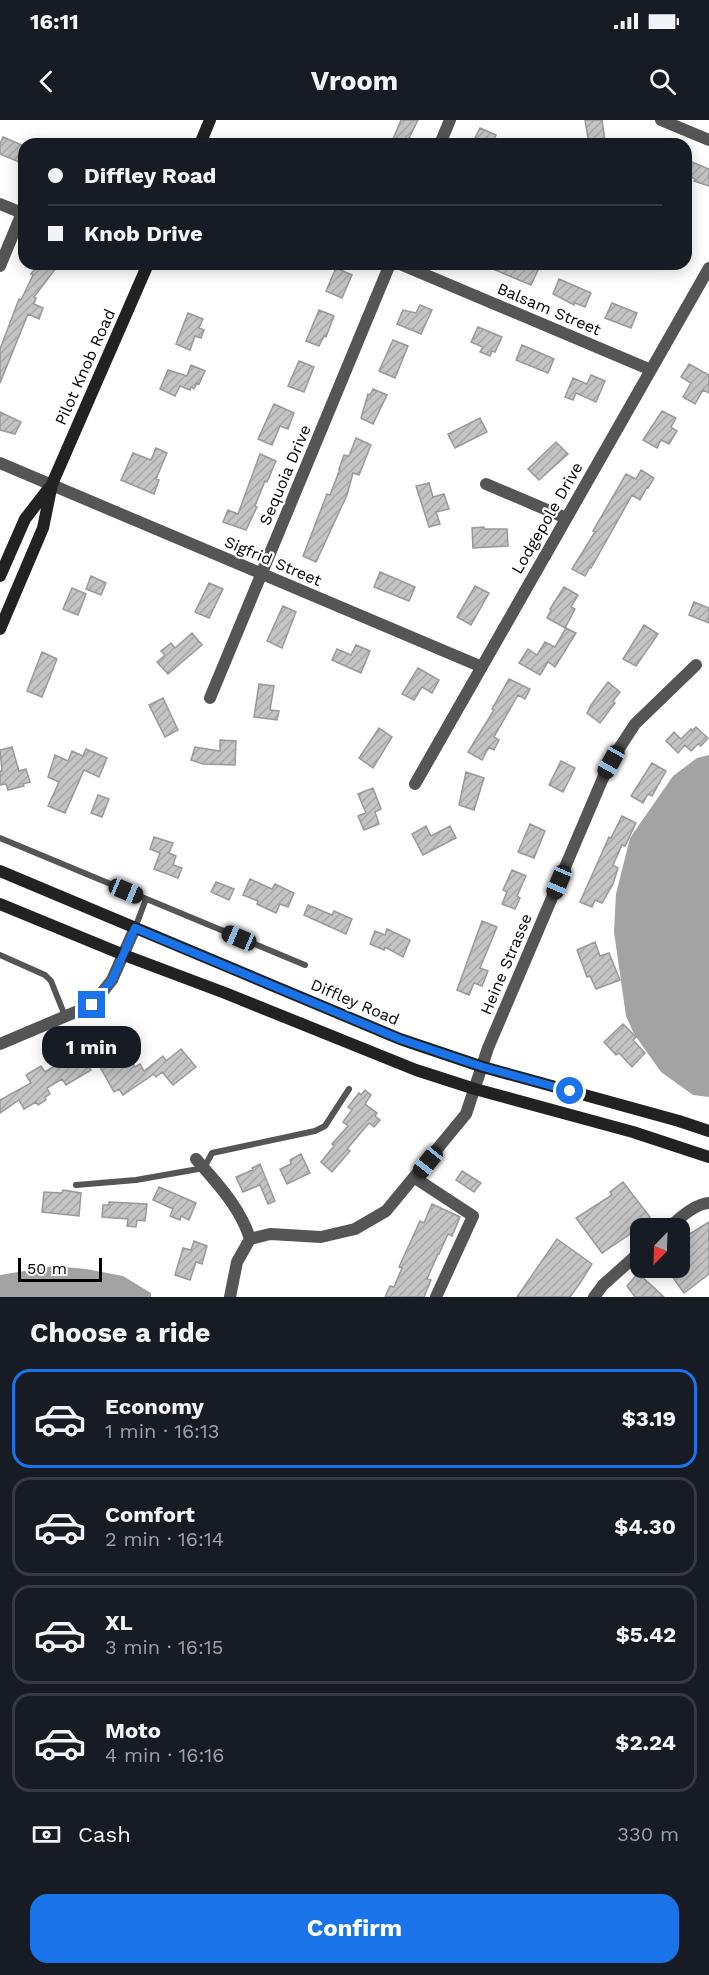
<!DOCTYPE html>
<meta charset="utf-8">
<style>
:root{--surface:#171b24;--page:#20242c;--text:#f1f3f6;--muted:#9ea1a6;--line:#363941;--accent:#1a73e8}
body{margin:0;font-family:"Work Sans",sans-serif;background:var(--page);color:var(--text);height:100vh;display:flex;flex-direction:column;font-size:22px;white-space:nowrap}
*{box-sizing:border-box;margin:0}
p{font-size:20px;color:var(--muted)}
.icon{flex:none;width:33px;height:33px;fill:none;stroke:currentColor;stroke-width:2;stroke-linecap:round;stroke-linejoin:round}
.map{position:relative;height:1177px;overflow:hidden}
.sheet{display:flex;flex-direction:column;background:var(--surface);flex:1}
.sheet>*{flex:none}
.guide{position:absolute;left:18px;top:18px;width:674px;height:132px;border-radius:18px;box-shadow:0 3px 15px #0003;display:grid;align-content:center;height:132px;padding:0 30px;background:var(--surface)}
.needle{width:39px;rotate:203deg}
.tools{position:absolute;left:630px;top:1098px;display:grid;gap:12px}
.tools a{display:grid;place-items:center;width:60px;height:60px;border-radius:12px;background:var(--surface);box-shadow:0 3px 15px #0003;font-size:30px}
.scale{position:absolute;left:18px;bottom:15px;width:84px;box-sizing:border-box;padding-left:6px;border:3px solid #000;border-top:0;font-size:16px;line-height:21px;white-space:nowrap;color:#000;-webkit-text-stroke:4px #fff;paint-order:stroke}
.end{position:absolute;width:27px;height:27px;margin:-14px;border:8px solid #1a73e8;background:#fff;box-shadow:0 0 0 3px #fff}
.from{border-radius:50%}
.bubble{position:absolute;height:42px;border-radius:18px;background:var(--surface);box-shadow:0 3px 15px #0003;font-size:20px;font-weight:700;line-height:42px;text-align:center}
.car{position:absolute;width:18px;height:36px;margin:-18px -9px;border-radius:8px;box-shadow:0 0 4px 2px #0007;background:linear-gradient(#222 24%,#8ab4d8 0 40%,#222 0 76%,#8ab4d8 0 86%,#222 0)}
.guide b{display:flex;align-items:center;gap:21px;height:57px;font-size:22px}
.guide b+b{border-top:2px solid var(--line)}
.guide i{width:15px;height:15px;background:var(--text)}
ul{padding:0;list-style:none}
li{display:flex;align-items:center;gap:18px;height:99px;margin:0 12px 9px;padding:0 18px;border:3px solid var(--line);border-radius:18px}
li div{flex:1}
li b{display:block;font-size:22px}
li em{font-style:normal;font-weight:700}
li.selected{border-color:var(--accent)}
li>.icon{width:54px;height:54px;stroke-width:1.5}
h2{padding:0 30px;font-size:27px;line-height:72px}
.pay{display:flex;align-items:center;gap:15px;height:66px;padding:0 30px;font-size:22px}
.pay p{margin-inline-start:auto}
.button{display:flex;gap:12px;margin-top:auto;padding:12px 30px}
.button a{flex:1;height:69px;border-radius:18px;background:var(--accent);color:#fff;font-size:24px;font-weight:700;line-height:69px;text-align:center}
.status{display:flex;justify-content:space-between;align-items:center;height:42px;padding:0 30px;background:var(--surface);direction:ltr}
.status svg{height:16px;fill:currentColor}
header{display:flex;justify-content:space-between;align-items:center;height:78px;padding:0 30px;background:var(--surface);font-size:27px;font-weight:700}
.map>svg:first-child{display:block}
</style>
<div class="status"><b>16:11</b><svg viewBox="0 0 49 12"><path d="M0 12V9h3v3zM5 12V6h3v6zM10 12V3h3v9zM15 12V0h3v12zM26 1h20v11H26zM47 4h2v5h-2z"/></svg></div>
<header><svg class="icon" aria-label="back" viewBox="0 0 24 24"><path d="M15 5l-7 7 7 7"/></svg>Vroom<svg class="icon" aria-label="search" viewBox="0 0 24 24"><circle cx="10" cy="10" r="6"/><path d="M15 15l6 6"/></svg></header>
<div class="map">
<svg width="709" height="1177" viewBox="0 0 709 1177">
<defs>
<pattern id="building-hatch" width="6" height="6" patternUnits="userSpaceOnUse" patternTransform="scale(1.5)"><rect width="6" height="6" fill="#c4c4c4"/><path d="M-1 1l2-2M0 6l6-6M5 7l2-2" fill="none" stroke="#a7a7a7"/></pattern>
</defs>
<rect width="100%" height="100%" fill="#fff"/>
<!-- water -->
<path fill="#a3a3a3" d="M 709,635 L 709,977 L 693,975 L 661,952 L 634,914 L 626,896 L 614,812 L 616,774 L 630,718 L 673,656 L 697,638 Z
M 54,1146 L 86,1149 L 123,1156 L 151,1173 L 151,1177 L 0,1177 L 0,1155 Z"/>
<!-- building -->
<path fill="url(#building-hatch)" stroke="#999" stroke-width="1.5" d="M 401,0 L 418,0 L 406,24 L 391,24 Z
M 585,0 L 602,0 L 605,21 L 589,24 Z
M 480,8 L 496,15 L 492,24 L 472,24 Z
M 3,17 L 24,26 L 24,44 L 0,34 L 0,24 Z
M 687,40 L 709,49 L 709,66 L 694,61 L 695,59 L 686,55 Z
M 39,144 L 59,144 L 34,177 L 36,178 L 34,184 L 43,188 L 39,199 L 28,194 L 0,263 L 0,229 L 19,179 L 21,180 L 33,155 L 31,154 Z
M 481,144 L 523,144 L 538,150 L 531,165 Z
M 336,148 L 352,155 L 342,178 L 326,171 Z
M 559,159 L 591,173 L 585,187 L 575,183 L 574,185 L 553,174 Z
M 612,183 L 637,193 L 631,208 L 605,198 Z
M 420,185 L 432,190 L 421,214 L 397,204 L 403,190 L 416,193 Z
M 319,190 L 334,196 L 326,217 L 324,216 L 319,226 L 306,221 Z
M 188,193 L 203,199 L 199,208 L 204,210 L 201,218 L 195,216 L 190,230 L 176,224 Z
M 478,207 L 502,217 L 495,232 L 492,231 L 490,236 L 480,232 L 483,227 L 471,222 Z
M 393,220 L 408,226 L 395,258 L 379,251 Z
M 522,225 L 554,239 L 548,253 L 516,240 Z
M 299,241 L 314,247 L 304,272 L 288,266 Z
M 689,244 L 709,255 L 709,273 L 703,270 L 695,284 L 683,277 L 691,263 L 681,257 Z
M 191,245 L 205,251 L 199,264 L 197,263 L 194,269 L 191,267 L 190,270 L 180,266 L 175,276 L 160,269 L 168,250 L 187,256 Z
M 591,255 L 605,261 L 596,282 L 576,273 L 573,280 L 565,277 L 573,258 L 587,264 Z
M 373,269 L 387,275 L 373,304 L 361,298 L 368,274 L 370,275 Z
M 274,284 L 294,293 L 288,309 L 280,306 L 272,325 L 258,319 Z
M 662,291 L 676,298 L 671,307 L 677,311 L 669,324 L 661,320 L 657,328 L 643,320 Z
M 0,292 L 21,302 L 15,314 L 0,310 Z
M 480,298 L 487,312 L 455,328 L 448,314 Z
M 356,318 L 371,325 L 359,355 L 353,353 L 347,375 L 316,442 L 303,436 L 327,374 L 330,375 L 340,349 L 339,349 L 344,335 L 349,336 Z
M 556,322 L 568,334 L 539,360 L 528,349 Z
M 156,328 L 167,333 L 156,359 L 159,360 L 154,374 L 121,360 L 133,333 L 151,340 Z
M 260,334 L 276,341 L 267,362 L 265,361 L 255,386 L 257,387 L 246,410 L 223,402 L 228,390 L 238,394 Z
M 641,350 L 654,358 L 648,368 L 647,367 L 640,380 L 632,375 L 591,448 L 590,447 L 585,456 L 572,449 L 595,412 L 593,411 L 626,354 L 636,359 Z
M 429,363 L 433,377 L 444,374 L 449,389 L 436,392 L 440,404 L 429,407 L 416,366 Z
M 484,407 L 484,409 L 507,409 L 508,426 L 473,428 L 472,408 Z
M 380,452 L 415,467 L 409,481 L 374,467 Z
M 91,456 L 106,463 L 101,475 L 86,469 Z
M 209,463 L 223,469 L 209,498 L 195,492 Z
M 475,466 L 489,473 L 471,505 L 457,497 Z
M 564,467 L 578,475 L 571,487 L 575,489 L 565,508 L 547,498 L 551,490 L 550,489 Z
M 72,468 L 86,474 L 78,495 L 63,489 Z
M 694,482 L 709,488 L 709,503 L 689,495 Z
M 283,486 L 296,492 L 282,528 L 267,521 Z
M 644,505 L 658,514 L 636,546 L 623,539 Z
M 566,508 L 576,513 L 555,547 L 548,542 L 540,555 L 519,543 L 528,529 L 537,535 L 545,522 L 555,527 Z
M 192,513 L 202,525 L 168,554 L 157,542 L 165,535 L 161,531 L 171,523 L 175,528 Z
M 356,525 L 370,531 L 361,553 L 332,540 L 337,529 L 351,535 Z
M 42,532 L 57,539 L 42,577 L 27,571 Z
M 418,548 L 439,560 L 432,573 L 422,567 L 414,580 L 402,574 Z
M 509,559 L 530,569 L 525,579 L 518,575 L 494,617 L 499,620 L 494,630 L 489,627 L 482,640 L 468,632 L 494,590 L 492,589 Z
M 608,562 L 620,572 L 613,581 L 615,583 L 600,603 L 587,593 L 591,585 Z
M 259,564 L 274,566 L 270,590 L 279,591 L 277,600 L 254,597 Z
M 163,578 L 178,610 L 165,617 L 149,585 Z
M 696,607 L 708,618 L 701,626 L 698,624 L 691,631 L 685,625 L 678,633 L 666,621 L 674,612 L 681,619 L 691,609 L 692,611 Z
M 379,608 L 392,617 L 373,648 L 359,638 Z
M 220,620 L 236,621 L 235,645 L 203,644 L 191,640 L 195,627 L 220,631 Z
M 12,627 L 19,651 L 26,649 L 30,662 L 23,664 L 24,666 L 8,670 L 6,664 L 0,665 L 0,651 L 2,651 L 0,630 Z
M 86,629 L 107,638 L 99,657 L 84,650 L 65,693 L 48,686 L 59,662 L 48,657 L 55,635 L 68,641 L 72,631 L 83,636 Z
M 561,641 L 575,648 L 563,672 L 549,665 Z
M 652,643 L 666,651 L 652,676 L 648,674 L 643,683 L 631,676 Z
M 466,652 L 484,658 L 474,690 L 459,685 Z
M 373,668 L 381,689 L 375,692 L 379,704 L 364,710 L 358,696 L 366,693 L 358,674 Z
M 98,675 L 109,679 L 102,697 L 91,693 Z
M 622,696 L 636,703 L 625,726 L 622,725 L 613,745 L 618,748 L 613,764 L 602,783 L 595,780 L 592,787 L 580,782 L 609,717 L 611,718 Z
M 530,704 L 545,711 L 534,738 L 518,732 Z
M 426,706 L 431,716 L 450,706 L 456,718 L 423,735 L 412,714 Z
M 154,717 L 173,723 L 169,733 L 176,736 L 173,745 L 182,748 L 178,758 L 154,749 L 160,733 L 150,729 Z
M 512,750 L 526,756 L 517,776 L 520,778 L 515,789 L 502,784 L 507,772 L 503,770 Z
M 250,759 L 272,769 L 275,764 L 294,773 L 288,787 L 280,784 L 276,793 L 263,787 L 257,784 L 258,781 L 243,775 Z
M 216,762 L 234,769 L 229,780 L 211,772 Z
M 308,785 L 332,795 L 334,791 L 352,799 L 346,814 L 304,795 Z
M 482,801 L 497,807 L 480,848 L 488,851 L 482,866 L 474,863 L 469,875 L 457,870 Z
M 387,809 L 410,820 L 403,837 L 385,827 L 384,830 L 370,824 L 375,811 L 385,815 Z
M 595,822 L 600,836 L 609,833 L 620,860 L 596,869 L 590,856 L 587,857 L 577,830 Z
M 623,904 L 636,917 L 633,920 L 645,933 L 632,947 L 619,933 L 616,935 L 604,922 Z
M 181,929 L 196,947 L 173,965 L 162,952 L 156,957 L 154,954 L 123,975 L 119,969 L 114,972 L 100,947 L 118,937 L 123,946 L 132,941 L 135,947 L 140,944 L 144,951 L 163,936 L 166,941 Z
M 75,933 L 77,937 L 81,934 L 91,950 L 66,965 L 62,959 L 47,968 L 50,974 L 45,977 L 46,980 L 38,985 L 36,982 L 24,989 L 19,980 L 0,993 L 0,980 L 31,963 L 26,955 L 41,946 L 45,952 Z
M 365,970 L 371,975 L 365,984 L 377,993 L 375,996 L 380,1000 L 374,1007 L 369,1003 L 347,1029 L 350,1031 L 332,1052 L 321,1042 L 334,1026 L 332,1024 L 348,1006 L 343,1002 L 352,990 L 348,987 L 359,973 L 361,975 Z
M 301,1034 L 310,1053 L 287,1064 L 280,1049 L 291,1044 L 290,1040 Z
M 260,1044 L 275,1081 L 268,1084 L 260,1065 L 243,1072 L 236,1057 L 253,1050 L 252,1048 Z
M 462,1051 L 481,1063 L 474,1072 L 456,1060 Z
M 623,1062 L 650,1097 L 635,1108 L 636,1110 L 602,1133 L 576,1098 L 612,1075 L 610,1072 Z
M 159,1067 L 196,1083 L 189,1100 L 181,1096 L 180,1100 L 170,1096 L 173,1089 L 153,1080 Z
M 63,1070 L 81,1073 L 79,1096 L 42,1092 L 44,1072 L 62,1073 Z
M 109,1082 L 147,1084 L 145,1101 L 137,1100 L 136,1107 L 127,1106 L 128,1099 L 102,1097 L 103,1085 L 109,1085 Z
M 432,1084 L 460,1097 L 452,1116 L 448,1114 L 439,1134 L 438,1134 L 427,1159 L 431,1160 L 424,1177 L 385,1177 L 390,1166 L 394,1167 L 402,1148 L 399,1147 L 420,1101 L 424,1103 Z
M 709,1102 L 709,1154 L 684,1173 L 666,1148 L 680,1148 L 680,1120 Z
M 557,1119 L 592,1144 L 582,1160 L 570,1177 L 517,1177 Z
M 194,1121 L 207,1126 L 202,1144 L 196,1142 L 190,1160 L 175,1155 L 183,1128 L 191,1130 Z
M 638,1153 L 664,1177 L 635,1177 L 627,1166 Z"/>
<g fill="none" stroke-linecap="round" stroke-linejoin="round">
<!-- lane -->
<path stroke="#555" stroke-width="6" d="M 0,718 L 305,845
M 135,808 L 146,779
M 0,835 L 45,855 L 51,861 L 65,896
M 76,1065 L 136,1060 L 204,1048 L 212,1033 L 315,1011 L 325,1006 L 349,969"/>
<!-- street -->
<path stroke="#555" stroke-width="12" d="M 661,0 L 709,20
M 440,24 L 450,0
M 0,84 L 22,93 L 0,146
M 400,144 L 651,250
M 0,343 L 482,547
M 486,364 L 566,398
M 210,578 L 390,144
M 415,664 L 709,148
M 0,924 L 92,885 L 112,860 L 135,808
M 196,1039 C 216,1062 241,1088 250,1119
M 415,1058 L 473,1096 L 436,1177
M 668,1108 C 679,1099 694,1084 709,1083
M 230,1177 L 237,1142 L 250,1119 L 270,1114 L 321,1117 L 355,1109 L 386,1091 L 466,994 L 488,928 L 603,658 L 620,627 L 635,604 L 696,545
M 594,1177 L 603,1165 L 640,1132"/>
<!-- secondary -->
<path stroke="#222" stroke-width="12" d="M 200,24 L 210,0
M 0,456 L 25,399 L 49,368
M 0,509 L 43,408 L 52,364 L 148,144
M 0,751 L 400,919 L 483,947 L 679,1001 L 709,1011
M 0,784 L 124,835 L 225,873 L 416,950 L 475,969 L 633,1012 L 709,1037"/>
</g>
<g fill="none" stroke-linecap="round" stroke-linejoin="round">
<!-- route -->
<path stroke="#1a73e8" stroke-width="8" d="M 92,885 L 112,860 L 135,808 L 400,919 L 483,947 L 570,971"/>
</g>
<g text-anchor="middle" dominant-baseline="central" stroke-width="4.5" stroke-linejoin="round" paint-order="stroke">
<!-- street labels -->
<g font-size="16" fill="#000" stroke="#fff">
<text transform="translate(549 189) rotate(23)">Balsam Street</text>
<text transform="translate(85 247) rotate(-66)">Pilot Knob Road</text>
<text transform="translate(285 355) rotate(-67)">Sequoia Drive</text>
<text transform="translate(547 398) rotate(-60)">Lodgepole Drive</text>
<text transform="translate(273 441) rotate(23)">Sigfrid Street</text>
<text transform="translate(506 844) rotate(-67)">Heine Strasse</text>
<text transform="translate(355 882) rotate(23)">Diffley Road</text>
</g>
</g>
</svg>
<div class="tools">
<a><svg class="needle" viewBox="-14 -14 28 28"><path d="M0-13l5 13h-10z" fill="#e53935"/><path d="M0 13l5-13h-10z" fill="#9ea1a6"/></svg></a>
</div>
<div class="scale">50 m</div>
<i class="end from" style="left:570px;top:971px"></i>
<i class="end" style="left:92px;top:885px"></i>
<div class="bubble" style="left:42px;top:906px;width:99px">1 min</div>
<i class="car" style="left:611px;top:642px;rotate:209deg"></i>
<i class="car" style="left:559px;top:762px;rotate:203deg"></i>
<i class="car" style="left:126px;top:771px;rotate:113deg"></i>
<i class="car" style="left:239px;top:818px;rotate:293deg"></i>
<i class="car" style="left:428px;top:1042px;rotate:219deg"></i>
<div class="guide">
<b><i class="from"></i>Diffley Road</b>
<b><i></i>Knob Drive</b>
</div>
</div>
<section class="sheet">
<h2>Choose a ride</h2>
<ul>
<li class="selected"><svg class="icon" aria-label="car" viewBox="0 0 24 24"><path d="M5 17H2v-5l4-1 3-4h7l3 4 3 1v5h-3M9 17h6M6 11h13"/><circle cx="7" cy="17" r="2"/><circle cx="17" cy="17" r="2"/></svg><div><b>Economy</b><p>1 min · 16:13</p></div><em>$3.19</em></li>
<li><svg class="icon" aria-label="car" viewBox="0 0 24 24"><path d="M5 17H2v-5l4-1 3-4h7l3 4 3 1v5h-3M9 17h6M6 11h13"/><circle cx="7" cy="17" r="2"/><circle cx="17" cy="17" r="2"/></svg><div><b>Comfort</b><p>2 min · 16:14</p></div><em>$4.30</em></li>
<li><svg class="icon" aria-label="car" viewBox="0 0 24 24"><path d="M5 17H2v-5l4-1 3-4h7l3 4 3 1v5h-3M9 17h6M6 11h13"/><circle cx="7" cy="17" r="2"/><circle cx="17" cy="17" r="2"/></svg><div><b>XL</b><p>3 min · 16:15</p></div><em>$5.42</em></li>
<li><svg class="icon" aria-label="car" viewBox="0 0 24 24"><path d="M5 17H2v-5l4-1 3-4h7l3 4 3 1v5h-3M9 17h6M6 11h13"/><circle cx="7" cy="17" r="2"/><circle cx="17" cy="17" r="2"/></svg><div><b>Moto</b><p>4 min · 16:16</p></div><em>$2.24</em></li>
</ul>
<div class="pay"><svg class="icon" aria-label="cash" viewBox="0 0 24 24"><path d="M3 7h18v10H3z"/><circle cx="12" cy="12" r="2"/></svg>Cash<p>330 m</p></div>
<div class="button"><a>Confirm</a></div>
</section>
